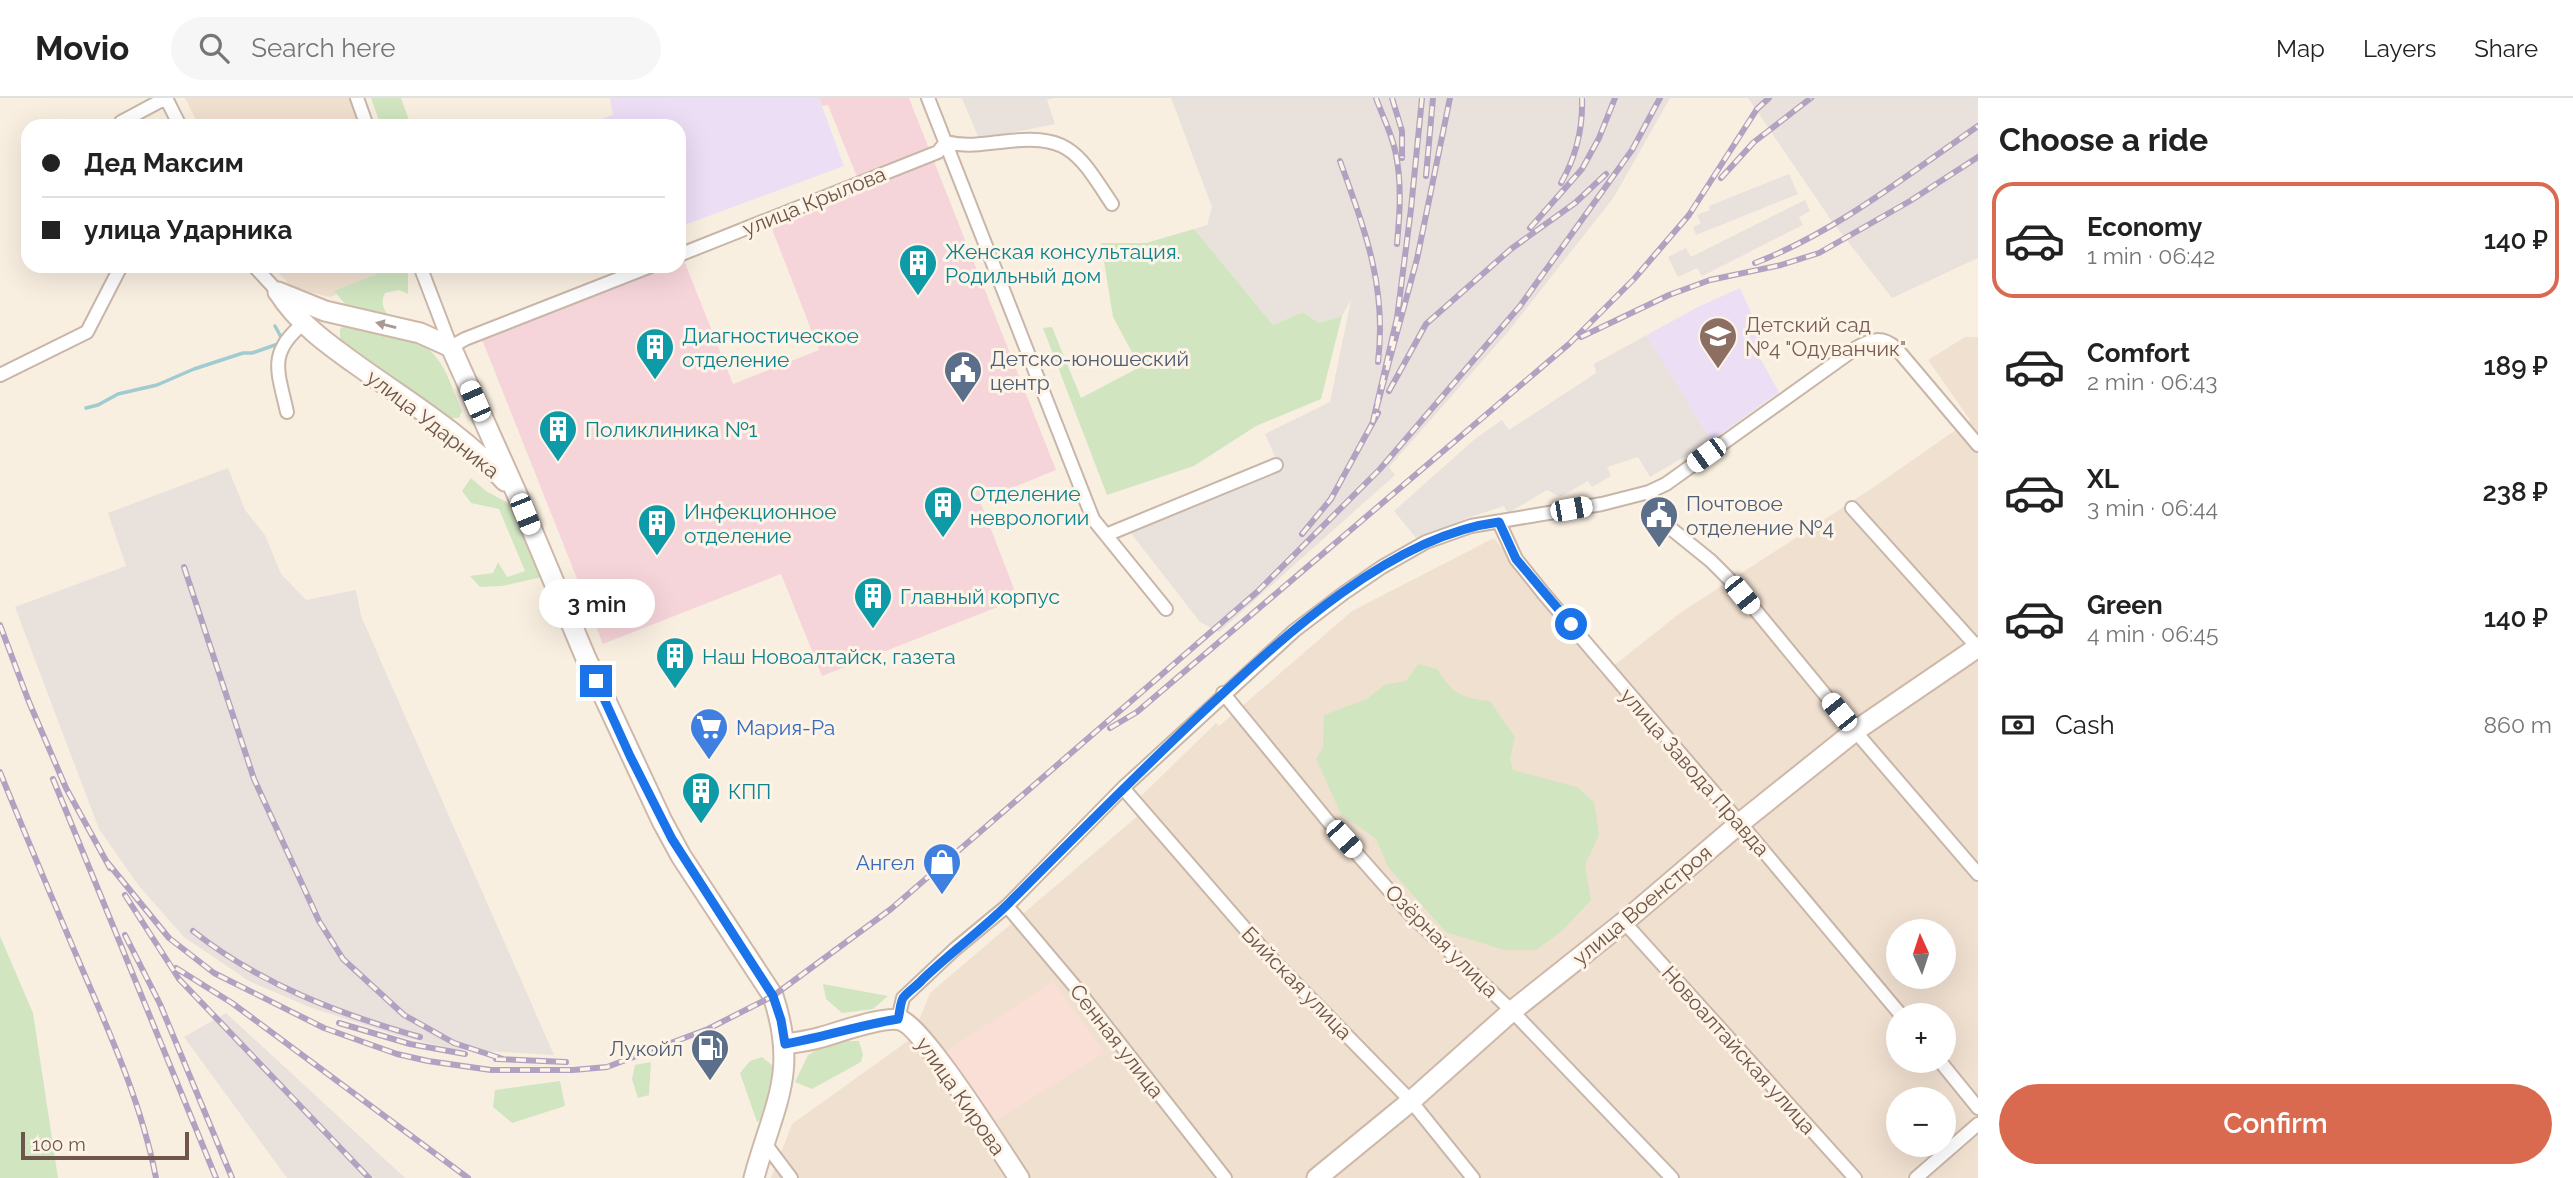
<!DOCTYPE html>
<meta charset="utf-8">
<style>
:root{--surface:#fff;--page:#f6f6f6;--text:#222;--muted:#767676;--line:#e0e0e0;--accent:#d96a50}
body{margin:0;font-family:Raleway,sans-serif;background:var(--page);color:var(--text);height:100vh;display:flex;flex-direction:column;font-size:26px;white-space:nowrap}
*{box-sizing:border-box;margin:0}
p{font-size:23px;color:var(--muted)}
.icon{flex:none;width:38px;height:38px;fill:none;stroke:currentColor;stroke-width:2;stroke-linecap:round;stroke-linejoin:round}
.map{position:relative;flex:1;overflow:hidden}
.sheet{display:flex;flex-direction:column;background:var(--surface);width:595px}
.sheet>*{flex:none}
.top-card{position:absolute;left:21px;top:21px;width:665px;height:154px;border-radius:21px;box-shadow:0 7px 28px #0002;display:grid;align-content:center;height:154px;padding:0 21px;background:var(--surface)}
.needle{width:46px;rotate:357deg}
.buttons{position:absolute;left:1886px;top:821px;display:grid;gap:14px}
.buttons a{display:grid;place-items:center;width:70px;height:70px;border-radius:50%;background:var(--surface);box-shadow:0 7px 28px #0002;font-size:35px}
.scale{position:absolute;left:21px;bottom:18px;width:168px;box-sizing:border-box;padding-left:7px;border:4px solid #6e564a;border-top:0;font-size:19px;line-height:24px;white-space:nowrap;color:#6e564a;-webkit-text-stroke:5px #fdf3e6;paint-order:stroke}
.end{position:absolute;width:32px;height:32px;margin:-16px;border:9px solid #1a73e8;background:#fff;box-shadow:0 0 0 4px #fff}
.from{border-radius:50%}
.bubble{position:absolute;height:49px;border-radius:24px;background:var(--surface);box-shadow:0 7px 28px #0002;font-size:23px;font-weight:600;line-height:49px;text-align:center}
.car{position:absolute;width:21px;height:42px;margin:-21px -10px;border-radius:9px;box-shadow:0 0 5px 2px #0007;background:linear-gradient(#fff 24%,#345 0 40%,#fff 0 76%,#345 0 86%,#fff 0)}
.top-card b{display:flex;align-items:center;gap:24px;height:66px;font-size:26px}
.top-card b+b{border-top:2px solid var(--line)}
.top-card i{width:18px;height:18px;background:var(--text)}
ul{padding:0;list-style:none}
li{display:flex;align-items:center;gap:21px;height:116px;margin:0 14px 10px;padding:0 7px;border:4px solid transparent;border-radius:21px}
li div{flex:1}
li b{display:block;font-size:26px}
li em{font-style:normal;font-weight:600}
li.active{border-color:var(--accent)}
li>.icon{width:63px;height:63px;stroke-width:1.5}
h2{padding:0 21px;font-size:32px;line-height:84px}
.pay{display:flex;align-items:center;gap:18px;height:77px;padding:0 21px;font-size:26px}
.pay p{margin-inline-start:auto}
.button{display:flex;gap:14px;margin-top:auto;padding:14px 21px}
.button a{flex:1;height:80px;border-radius:42px;background:var(--accent);color:#fff;font-size:28px;font-weight:600;line-height:80px;text-align:center}
header{display:flex;align-items:center;gap:42px;box-sizing:border-box;height:98px;padding:0 35px;background:var(--surface);border-bottom:2px solid var(--line)}
header strong{font-size:33px}
nav{display:flex;gap:38px;margin-inline-start:auto;font-size:24px}
.search{width:490px;height:63px;background:var(--page);display:flex;align-items:center;gap:18px;box-sizing:border-box;padding:0 24px;border-radius:38px;color:var(--muted);font-size:26px}
main{display:flex;flex:1;min-height:0}
.map>svg:first-child{display:block}
</style>
<header>
<strong>Movio</strong>
<div class="search"><svg class="icon" aria-label="search" viewBox="0 0 24 24"><circle cx="10" cy="10" r="6"/><path d="M15 15l6 6"/></svg>Search here</div>
<nav><a>Map</a><a>Layers</a><a>Share</a></nav>
</header>
<main>
<div class="map">
<svg width="1978" height="1080" viewBox="0 0 1978 1080">
<rect width="100%" height="100%" fill="#f9efe1"/>
<!-- residential -->
<path fill="#f0e0d0" fill-rule="evenodd" d="M 185,0 L 349,0 L 360,28 L 199,28 Z
M 272,168 L 409,168 L 330,199 L 293,190 Z
M 1965,239 L 1978,239 L 1978,1080 L 771,1080 L 792,1026 L 912,940 L 930,895 L 1147,710 L 1139,700 L 1216,625 L 1219,628 L 1352,513 L 1494,440 L 1602,577 L 1680,515 L 1871,391 L 1970,322 L 1928,262 ZM 1899,833 L 1944,833 L 1944,878 L 1899,878 ZM 1899,917 L 1944,917 L 1944,962 L 1899,962 ZM 1899,1001 L 1944,1001 L 1944,1046 L 1899,1046 Z"/>
<!-- commercial -->
<path fill="#f9dfd5" d="M 1053,884 L 1105,954 L 996,1023 L 946,953 Z"/>
<!-- industrial -->
<path fill="#e8e1dc" d="M 962,0 L 1053,0 L 1047,2 L 1055,26 L 979,41 Z
M 1171,0 L 1670,0 L 1614,99 L 1507,235 L 1389,369 L 1395,377 L 1219,534 L 1200,524 L 1123,425 L 1177,404 L 1276,361 L 1265,336 L 1330,304 L 1351,202 L 1342,218 L 1319,225 L 1303,214 L 1273,227 L 1194,131 L 1207,127 L 1212,109 Z
M 1748,0 L 1978,0 L 1978,160 L 1892,200 L 1831,122 Z
M 1789,76 L 1798,96 L 1696,137 L 1693,129 L 1701,125 L 1697,117 L 1710,112 L 1709,108 Z
M 1805,102 L 1810,113 L 1799,119 L 1803,127 L 1702,178 L 1697,170 L 1678,179 L 1668,159 L 1686,150 L 1691,159 Z
M 1647,237 L 1711,343 L 1650,379 L 1638,359 L 1607,369 L 1611,378 L 1592,389 L 1588,383 L 1560,399 L 1547,392 L 1508,415 L 1504,408 L 1467,420 L 1417,441 L 1394,413 L 1475,341 L 1502,322 L 1509,332 L 1596,275 L 1594,266 Z
M 228,370 L 245,412 L 265,437 L 281,476 L 306,502 L 356,492 L 361,518 L 554,957 L 452,951 L 399,938 L 309,909 L 249,883 L 184,839 L 139,788 L 99,731 L 15,509 L 126,468 L 108,415 Z
M 226,915 L 405,1080 L 287,1080 L 184,939 Z"/>
<!-- education -->
<path fill="#ecdef5" d="M 610,0 L 819,0 L 844,68 L 679,129 L 679,28 L 595,28 L 594,24 L 613,17 Z
M 1740,190 L 1765,246 L 1755,251 L 1779,294 L 1711,343 L 1647,237 L 1698,209 Z"/>
<!-- medical -->
<path fill="#f6d5da" d="M 819,0 L 909,0 L 1056,372 L 980,403 L 1018,501 L 822,578 L 781,476 L 603,546 L 481,239 L 662,168 L 679,168 L 679,161 L 683,160 L 733,286 L 819,252 L 772,131 L 863,94 L 828,7 L 822,8 Z"/>
<!-- green -->
<path fill="#d1e5c1" d="M 371,0 L 401,0 L 410,25 L 400,28 L 381,28 Z
M 1194,131 L 1273,227 L 1303,214 L 1319,225 L 1342,218 L 1321,301 L 1256,328 L 1194,368 L 1107,397 L 1043,230 L 1052,229 L 1081,300 L 1140,269 L 1113,219 L 1101,145 L 1146,145 Z
M 397,168 L 408,168 L 408,196 L 399,192 L 385,195 C 381,204 382,209 388,217 L 346,207 L 334,193 Z
M 347,225 C 376,232 417,234 436,259 C 448,273 454,296 462,313 L 459,320 L 450,320 L 340,241 L 340,231 Z
M 471,380 L 486,393 L 512,407 L 542,479 L 502,488 L 480,489 L 470,478 L 493,475 L 498,464 L 507,479 L 525,473 L 499,411 L 471,405 L 462,393 Z
M 1418,566 L 1437,571 C 1452,595 1461,600 1490,603 L 1515,639 L 1510,660 L 1513,672 L 1577,689 L 1594,704 L 1599,737 L 1585,767 L 1591,802 L 1562,833 L 1536,852 L 1504,852 L 1446,834 L 1388,769 L 1376,741 L 1341,716 L 1316,661 L 1323,649 L 1324,617 L 1367,601 L 1384,587 L 1406,583 Z
M 0,838 L 33,915 L 58,1080 L 0,1080 Z
M 823,886 L 888,898 L 873,911 L 842,915 L 826,901 Z
M 834,943 L 859,943 L 863,956 L 861,964 L 812,991 L 795,984 L 808,957 Z
M 762,959 L 773,968 L 773,975 L 764,1020 L 757,1024 L 740,975 L 750,963 Z
M 651,964 L 649,997 L 638,1000 L 632,981 L 635,967 Z
M 560,983 L 565,1008 L 512,1025 L 493,1009 L 495,992 Z"/>
<g fill="none" stroke-linecap="round" stroke-linejoin="round">
<!-- stream -->
<path stroke="#9fcbd1" stroke-width="3.5" d="M 86,310 L 98,307 L 118,296 L 157,287 L 194,271 L 243,255 L 252,255 L 278,246 L 281,239 L 275,228"/>
<defs>
<path id="street" d="M 166,0 L 180,28
M 357,0 L 367,28
M 928,0 L 1093,421 L 1166,511
M 120,28 L 121,24 L 166,0
M 679,157 L 938,54 L 946,44 C 965,49 981,46 1000,44 C 1069,35 1077,53 1112,106
M 254,168 L 278,194
M 420,168 L 451,249 L 465,241 L 651,168
M 0,277 L 87,234 L 121,168
M 287,314 C 278,273 267,255 304,225
M 1649,394 L 1669,429 L 1711,463 L 1734,486 L 1855,633 L 1978,776
M 1852,410 L 1978,550
M 1499,424 L 1516,461 L 1544,496 L 1740,725 L 1901,917
M 1106,437 L 1276,367
M 1223,595 L 1327,722 L 1411,817 L 1512,913 L 1672,1080
M 1123,690 L 1267,856 L 1411,1003 L 1473,1080
M 1007,808 L 1077,891 L 1225,1080
M 1624,824 L 1855,1080
M 898,921 L 903,900 L 955,851 L 1007,808 L 1123,690 L 1294,533 L 1344,495 L 1382,469 L 1426,444 L 1471,428 L 1602,406 L 1649,394 L 1666,386 L 1856,250 C 1871,241 1882,238 1896,250 L 1978,347
M 1939,962 L 1978,1010
M 764,1044 L 791,1080
M 1916,1080 L 1978,1026"/>
<path id="secondary" d="M 278,194 L 325,213 L 420,235 L 451,249 L 516,394 L 585,558 L 662,723 L 681,758 L 773,898 C 799,976 773,1008 754,1080
M 279,195 C 298,225 329,247 357,267 C 407,303 464,337 505,383
M 785,946 C 797,944 810,943 822,939 C 840,934 883,918 900,922 C 922,927 1002,1055 1019,1080
M 1317,1080 L 1411,1003 L 1512,913 L 1624,824 L 1740,725 L 1855,633 L 1978,549"/>
</defs>
<!-- street casing -->
<use href="#street" stroke="#c8b6a9" stroke-width="16"/>
<!-- secondary casing -->
<use href="#secondary" stroke="#ceb8a9" stroke-width="23"/>
<!-- street -->
<use href="#street" stroke="#fff" stroke-width="12"/>
<!-- secondary -->
<use href="#secondary" stroke="#fff" stroke-width="19"/>
<defs>
<path id="rail" d="M 1376,0 C 1382,17 1391,34 1395,52 C 1402,83 1400,114 1397,146
M 1392,0 L 1402,33 L 1402,60
M 1422,0 L 1411,111 L 1397,220 L 1373,323 L 1417,161 L 1450,0
M 1340,63 C 1365,133 1387,188 1378,264
M 1426,78 L 1433,0
M 1721,80 L 1754,44 L 1811,0
M 1561,85 C 1576,59 1583,30 1582,0
M 1530,130 L 1582,71 L 1599,40 L 1615,0
M 1755,165 C 1836,134 1907,77 1978,28
M 1581,239 L 1669,197 L 1710,182 L 1781,167 L 1819,155 L 1910,103 L 1978,59
M 1389,293 L 1426,226 L 1511,151 L 1575,105 L 1606,76
M 1302,436 L 1331,401 L 1378,315
M 184,469 L 254,681 L 319,823 L 343,861 L 404,917 L 454,945 L 503,961
M 0,527 L 29,604 L 66,690 L 110,770
M 1110,630 L 1137,614 L 1569,246 L 1634,181 L 1689,117 L 1757,11 L 1769,0
M 0,674 C 27,741 55,807 83,873 C 112,940 142,1008 156,1080
M 53,681 L 216,1080
M 107,764 L 169,840 L 214,875 L 324,930 L 397,956 L 428,963 L 491,972 L 573,972 L 607,969 L 708,931 L 773,898 L 891,811 L 1257,494 L 1380,371 L 1520,208 L 1632,52 L 1660,0
M 125,797 L 179,881 L 369,1080
M 193,833 C 260,886 339,916 420,939
M 125,837 L 160,906 L 232,1080
M 176,870 L 232,905 L 468,1080
M 339,925 L 410,946 L 465,956
M 496,961 L 566,964"/>
</defs>
<!-- rail casing -->
<use href="#rail" stroke="#b1a2c1" stroke-width="6"/>
<!-- rail -->
<use href="#rail" stroke="#fdf3e6" stroke-width="3.5" stroke-dasharray="10" stroke-linecap="butt"/>
</g>
<!-- one-way arrows -->
<defs><path id="oneway-solid" d="M-6-.8H1V-3.2L6.5 0L1 3.2V.8H-6Z" transform="scale(1.75)"/></defs>
<use fill="#a89a92" href="#oneway-solid" transform="translate(386 227) rotate(-166)"/>
<g fill="none" stroke-linecap="round" stroke-linejoin="round">
<!-- route -->
<path stroke="#1a73e8" stroke-width="9" d="M 596,583 L 630,658 L 672,741 L 773,898 L 781,922 L 785,946 C 823,939 860,927 898,921 C 900,915 900,905 903,900 C 907,894 917,888 922,882 C 950,855 982,832 1009,805 C 1074,740 1138,675 1205,612 C 1283,539 1390,438 1499,424 L 1516,461 L 1571,526"/>
</g>
<!-- icons -->
<defs>
<symbol id="building-pin" viewBox="-11 -11 22 30"><path d="M0 17L-7.5 6A9.5 9.5 0 1 1 7.5 6Z" fill="#0f9aa8" stroke="#fdf3e6"/><path d="M-4-6H4V6H1V3H-1V6H-4ZM-2.5-4.3h1.7v1.8h-1.7ZM.8-4.3h1.7v1.8H.8ZM-2.5-1h1.7V.8h-1.7ZM.8-1h1.7V.8H.8Z" fill="#fff"/></symbol>
<symbol id="school-pin" viewBox="-11 -11 22 30"><path d="M0 17L-7.5 6A9.5 9.5 0 1 1 7.5 6Z" fill="#8d6e63" stroke="#fdf3e6"/><path d="M0-5L7-2L0 1L-7-2ZM-4 1L0 2.5L4 1V4Q0 6-4 4Z" fill="#fff"/></symbol>
<symbol id="civic-pin" viewBox="-11 -11 22 30"><path d="M0 17L-7.5 6A9.5 9.5 0 1 1 7.5 6Z" fill="#5c6f8a" stroke="#fdf3e6"/><path d="M-.6-6.5H3V-4.5H.6V-3L4-1V1h2V6H-6V1h2V-1L-.6-3ZM-1.2 2.5V6h2.4V2.5Z" fill="#fff"/></symbol>
<symbol id="supermarket-pin" viewBox="-11 -11 22 30"><path d="M0 17L-7.5 6A9.5 9.5 0 1 1 7.5 6Z" fill="#3f7fe0" stroke="#fdf3e6"/><path d="M-6-5.5h2.5l.6 2H6L4.5 2H-2.5L-4.4-4H-6ZM-1.5 3.2a1.3 1.3 0 1 0 .1 0ZM3 3.2a1.3 1.3 0 1 0 .1 0Z" fill="#fff"/></symbol>
<symbol id="shop-pin" viewBox="-11 -11 22 30"><path d="M0 17L-7.5 6A9.5 9.5 0 1 1 7.5 6Z" fill="#3f7fe0" stroke="#fdf3e6"/><path d="M-5-2.5h2.3a2.7 3.5 0 0 1 5.4 0H5L5.5 6h-11ZM-1.5-2.5h3a1.5 2.3 0 0 0-3 0Z" fill="#fff"/></symbol>
<symbol id="fuel-pin" viewBox="-11 -11 22 30"><path d="M0 17L-7.5 6A9.5 9.5 0 1 1 7.5 6Z" fill="#5c6f8a" stroke="#fdf3e6"/><path d="M-5.5-6h7V0h2V4h1.3V-2.5L3-4.5l.8-.8L6-3V5H2.5V1h-1V6h-7ZM-4.2-4.7v3.2H.2V-4.7Z" fill="#fff"/></symbol>
</defs>
<g fill-rule="evenodd">
<use href="#building-pin" x="896" y="143" width="44" height="60"/>
<use href="#school-pin" x="1696" y="216" width="44" height="60"/>
<use href="#building-pin" x="633" y="227" width="44" height="60"/>
<use href="#civic-pin" x="941" y="250" width="44" height="60"/>
<use href="#building-pin" x="536" y="309" width="44" height="60"/>
<use href="#building-pin" x="921" y="385" width="44" height="60"/>
<use href="#civic-pin" x="1637" y="395" width="44" height="60"/>
<use href="#building-pin" x="635" y="403" width="44" height="60"/>
<use href="#building-pin" x="851" y="476" width="44" height="60"/>
<use href="#building-pin" x="653" y="536" width="44" height="60"/>
<use href="#supermarket-pin" x="687" y="607" width="44" height="60"/>
<use href="#building-pin" x="679" y="671" width="44" height="60"/>
<use href="#shop-pin" x="920" y="742" width="44" height="60"/>
<use href="#fuel-pin" x="688" y="928" width="44" height="60"/>
</g>
<g text-anchor="middle" dominant-baseline="central" stroke-width="6" stroke-linejoin="round" paint-order="stroke">
<!-- street labels -->
<g font-size="21" fill="#6e564a" stroke="#fdf3e6">
<text transform="translate(814 103) rotate(-22)">улица Крылова</text>
<text transform="translate(433 326) rotate(38)">улица Ударника</text>
<text transform="translate(1695 674) rotate(49)">улица Завода Правда</text>
<text transform="translate(1642 807) rotate(-40)">улица Военстроя</text>
<text transform="translate(1442 843) rotate(45)">Озёрная улица</text>
<text transform="translate(1297 885) rotate(46)">Бийская улица</text>
<text transform="translate(1117 943) rotate(52)">Сенная улица</text>
<text transform="translate(1739 952) rotate(48)">Новоалтайская улица</text>
<text transform="translate(961 998) rotate(55)">улица Кирова</text>
</g>
<!-- culture labels -->
<g font-size="21" fill="#0d838f" stroke="#fdf3e6" text-anchor="start">
<text x="945" y="153">Женская консультация.<tspan x="945" dy="24">Родильный дом</tspan></text>
<text x="682" y="237">Диагностическое<tspan x="682" dy="24">отделение</tspan></text>
<text x="585" y="331">Поликлиника №1</text>
<text x="970" y="395">Отделение<tspan x="970" dy="24">неврологии</tspan></text>
<text x="684" y="413">Инфекционное<tspan x="684" dy="24">отделение</tspan></text>
<text x="900" y="498">Главный корпус</text>
<text x="702" y="558">Наш Новоалтайск, газета</text>
<text x="728" y="693">КПП</text>
</g>
<!-- education labels -->
<g font-size="21" fill="#785e54" stroke="#fdf3e6" text-anchor="start">
<text x="1745" y="226">Детский сад<tspan x="1745" dy="24">№4 "Одуванчик"</tspan></text>
</g>
<!-- service labels -->
<g font-size="21" fill="#4e5e75" stroke="#fdf3e6" text-anchor="start">
<text x="990" y="260">Детско-юношеский<tspan x="990" dy="24">центр</tspan></text>
<text x="1686" y="405">Почтовое<tspan x="1686" dy="24">отделение №4</tspan></text>
<text x="683" y="950" text-anchor="end">Лукойл</text>
</g>
<!-- shop labels -->
<g font-size="21" fill="#366cbe" stroke="#fdf3e6" text-anchor="start">
<text x="736" y="629">Мария-Ра</text>
<text x="915" y="764" text-anchor="end">Ангел</text>
</g>
</g>
</svg>
<div class="buttons">
<a><svg class="needle" viewBox="-14 -14 28 28"><path d="M0-13l5 13h-10z" fill="#e53935"/><path d="M0 13l5-13h-10z" fill="#767676"/></svg></a>
<a>+</a>
<a>−</a>
</div>
<div class="scale">100 m</div>
<i class="end from" style="left:1571px;top:526px"></i>
<i class="end" style="left:596px;top:583px"></i>
<div class="bubble" style="left:539px;top:481px;width:116px">3 min</div>
<i class="car" style="left:475px;top:303px;rotate:336deg"></i>
<i class="car" style="left:1706px;top:357px;rotate:234deg"></i>
<i class="car" style="left:1571px;top:411px;rotate:80deg"></i>
<i class="car" style="left:525px;top:416px;rotate:158deg"></i>
<i class="car" style="left:1742px;top:497px;rotate:141deg"></i>
<i class="car" style="left:1839px;top:614px;rotate:321deg"></i>
<i class="car" style="left:1344px;top:741px;rotate:138deg"></i>
<div class="top-card">
<b><i class="from"></i>Дед Максим</b>
<b><i></i>улица Ударника</b>
</div>
</div>
<section class="sheet">
<h2>Choose a ride</h2>
<ul>
<li class="active"><svg class="icon" aria-label="car" viewBox="0 0 24 24"><path d="M5 17H2v-5l4-1 3-4h7l3 4 3 1v5h-3M9 17h6M6 11h13"/><circle cx="7" cy="17" r="2"/><circle cx="17" cy="17" r="2"/></svg><div><b>Economy</b><p>1 min · 06:42</p></div><em>140 ₽</em></li>
<li><svg class="icon" aria-label="car" viewBox="0 0 24 24"><path d="M5 17H2v-5l4-1 3-4h7l3 4 3 1v5h-3M9 17h6M6 11h13"/><circle cx="7" cy="17" r="2"/><circle cx="17" cy="17" r="2"/></svg><div><b>Comfort</b><p>2 min · 06:43</p></div><em>189 ₽</em></li>
<li><svg class="icon" aria-label="car" viewBox="0 0 24 24"><path d="M5 17H2v-5l4-1 3-4h7l3 4 3 1v5h-3M9 17h6M6 11h13"/><circle cx="7" cy="17" r="2"/><circle cx="17" cy="17" r="2"/></svg><div><b>XL</b><p>3 min · 06:44</p></div><em>238 ₽</em></li>
<li><svg class="icon" aria-label="car" viewBox="0 0 24 24"><path d="M5 17H2v-5l4-1 3-4h7l3 4 3 1v5h-3M9 17h6M6 11h13"/><circle cx="7" cy="17" r="2"/><circle cx="17" cy="17" r="2"/></svg><div><b>Green</b><p>4 min · 06:45</p></div><em>140 ₽</em></li>
</ul>
<div class="pay"><svg class="icon" aria-label="cash" viewBox="0 0 24 24"><path d="M3 7h18v10H3z"/><circle cx="12" cy="12" r="2"/></svg>Cash<p>860 m</p></div>
<div class="button"><a>Confirm</a></div>
</section>
</main>
